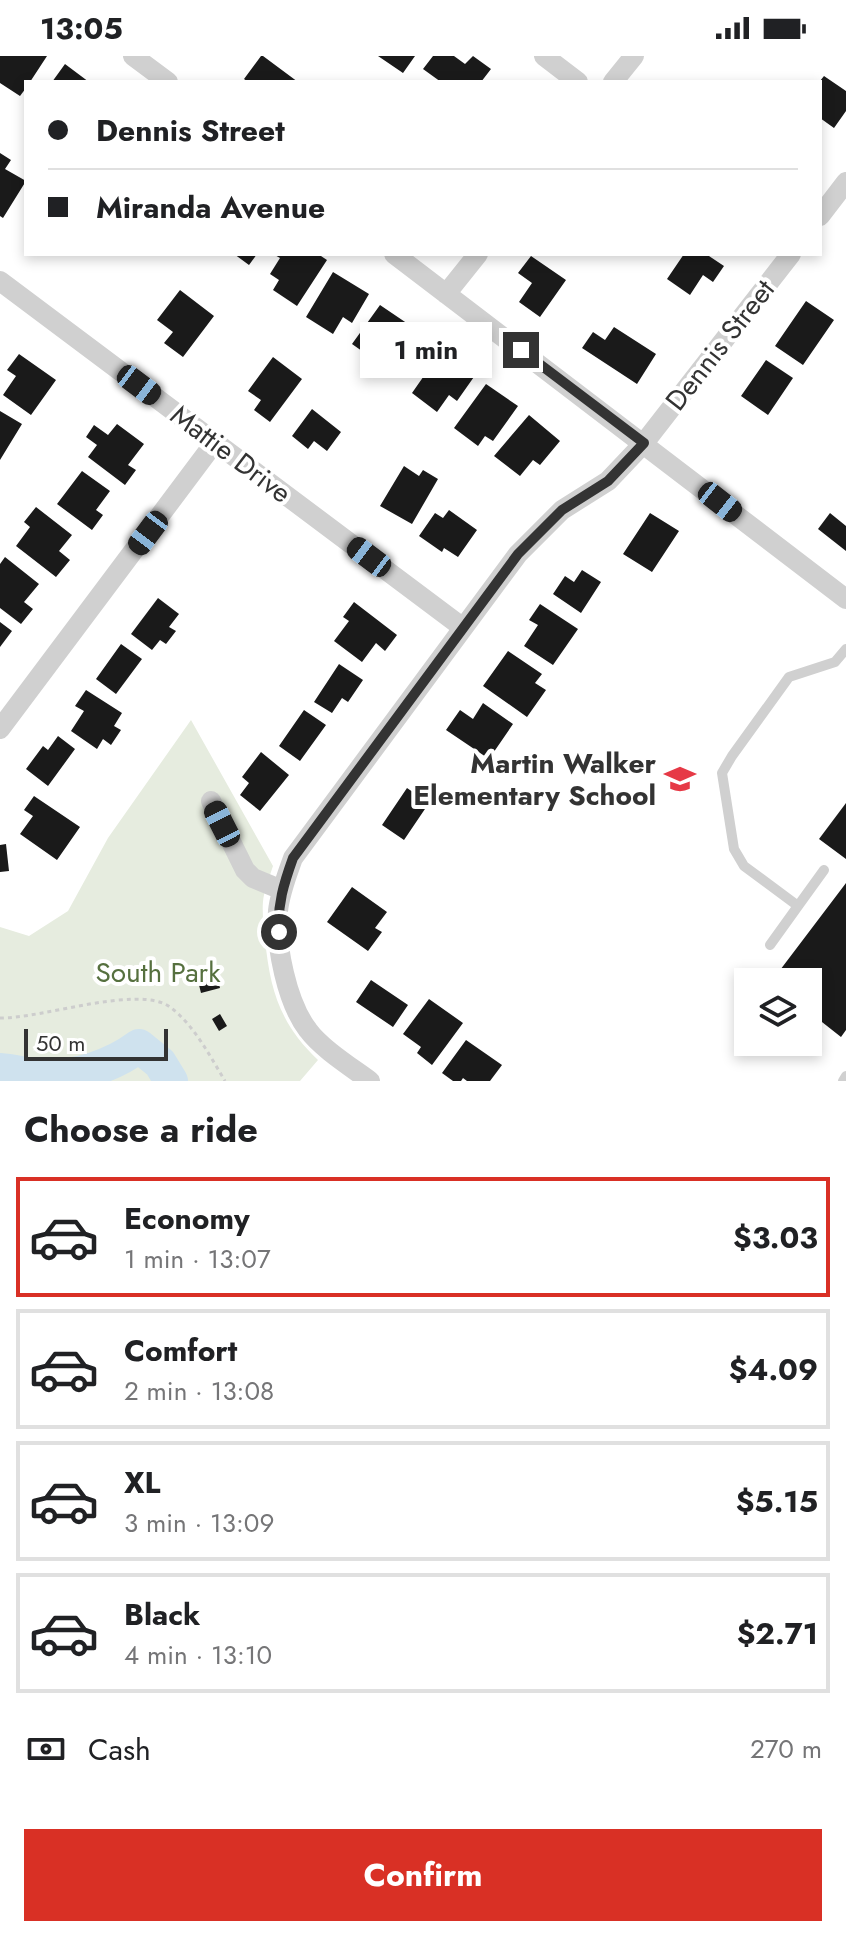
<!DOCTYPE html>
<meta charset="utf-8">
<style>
:root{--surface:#fff;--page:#f2f2f2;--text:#202124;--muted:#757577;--line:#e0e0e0;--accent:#d93025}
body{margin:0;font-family:Jost,sans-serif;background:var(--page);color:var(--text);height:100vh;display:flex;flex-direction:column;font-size:30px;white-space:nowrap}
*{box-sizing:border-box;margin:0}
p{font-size:26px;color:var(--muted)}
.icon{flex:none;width:44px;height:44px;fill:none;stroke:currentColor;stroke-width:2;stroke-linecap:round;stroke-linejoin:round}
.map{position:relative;height:1025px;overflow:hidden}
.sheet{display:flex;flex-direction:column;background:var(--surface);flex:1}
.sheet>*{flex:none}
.guide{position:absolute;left:24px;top:24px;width:798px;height:176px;border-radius:0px;box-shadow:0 4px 12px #0003;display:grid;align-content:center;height:176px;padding:0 24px;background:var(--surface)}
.fabs{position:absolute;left:734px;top:912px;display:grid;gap:16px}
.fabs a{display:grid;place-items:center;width:88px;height:88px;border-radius:0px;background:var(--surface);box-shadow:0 4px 12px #0003;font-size:40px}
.scale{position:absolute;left:24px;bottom:20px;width:144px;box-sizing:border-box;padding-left:8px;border:4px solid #333;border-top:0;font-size:22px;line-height:28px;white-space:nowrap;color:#333;-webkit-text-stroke:6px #fff;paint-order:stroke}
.end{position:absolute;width:36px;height:36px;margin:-18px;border:10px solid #333;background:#fff;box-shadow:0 0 0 4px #fff}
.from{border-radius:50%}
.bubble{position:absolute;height:56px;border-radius:0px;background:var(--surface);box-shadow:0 4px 12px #0003;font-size:26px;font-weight:700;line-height:56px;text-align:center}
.car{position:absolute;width:24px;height:48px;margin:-24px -12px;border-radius:10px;box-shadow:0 0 6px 2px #0007;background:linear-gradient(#222 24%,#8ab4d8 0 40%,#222 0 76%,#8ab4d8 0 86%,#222 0)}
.guide b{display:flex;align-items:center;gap:28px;height:76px;font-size:30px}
.guide b+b{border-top:2px solid var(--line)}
.guide i{width:20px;height:20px;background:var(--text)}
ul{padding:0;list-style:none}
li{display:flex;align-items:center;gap:24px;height:120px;margin:0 16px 12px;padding:0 8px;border:4px solid var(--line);border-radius:0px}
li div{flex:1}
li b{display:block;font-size:30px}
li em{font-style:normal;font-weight:700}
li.active{border-color:var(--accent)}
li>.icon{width:72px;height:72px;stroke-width:1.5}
h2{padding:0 24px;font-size:36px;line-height:96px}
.pay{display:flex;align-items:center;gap:20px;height:88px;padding:0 24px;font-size:30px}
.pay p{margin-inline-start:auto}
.primary-button{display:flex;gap:16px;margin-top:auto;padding:16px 24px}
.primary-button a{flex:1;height:92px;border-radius:0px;background:var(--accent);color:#fff;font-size:32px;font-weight:700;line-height:92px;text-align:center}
.status{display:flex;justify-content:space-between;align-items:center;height:56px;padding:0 40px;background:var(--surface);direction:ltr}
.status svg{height:22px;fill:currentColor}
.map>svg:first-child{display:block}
</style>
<div class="status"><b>13:05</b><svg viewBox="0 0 49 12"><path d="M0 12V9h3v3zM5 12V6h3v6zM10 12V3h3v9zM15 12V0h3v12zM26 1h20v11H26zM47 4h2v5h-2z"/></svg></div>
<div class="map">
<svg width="846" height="1025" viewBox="0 0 846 1025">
<rect width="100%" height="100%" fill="#fff"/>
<!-- green -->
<path fill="#e6ecdf" d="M 191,664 L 273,810 C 270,819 266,829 264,839 C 261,853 264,869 265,883 C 270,934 280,968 318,1004 L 300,1025 L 0,1025 L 0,871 L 29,880 L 68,855 L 108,782 Z"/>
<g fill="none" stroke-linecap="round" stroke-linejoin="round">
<!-- river -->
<path stroke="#cfe2ee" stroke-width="34" d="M 0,1014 C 15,1015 30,1020 44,1020 C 78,1021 112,1010 139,990 L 160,1007 L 171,1025"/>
</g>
<!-- building -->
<path fill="#1a1a1a" d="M 0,0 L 47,0 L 30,26 L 26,26 L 26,32 L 20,40 L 0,27 Z
M 261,0 L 263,0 L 298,26 L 248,26 L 244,23 Z
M 378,0 L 415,0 L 403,17 Z
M 433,0 L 454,0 L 465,8 L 473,0 L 491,13 L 481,26 L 441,26 L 423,13 Z
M 65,8 L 89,26 L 52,26 Z
M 824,20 L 846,35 L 846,55 L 834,72 L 820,62 L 820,25 Z
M 0,97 L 11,104 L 5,113 L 26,125 L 3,162 L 0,160 Z
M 234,198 L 257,198 L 249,209 Z
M 273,198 L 318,198 L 327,204 L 297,250 L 273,234 L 279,224 L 270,218 L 280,202 Z
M 684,198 L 706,198 L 724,210 L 713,226 L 703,219 L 690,239 L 667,223 Z
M 531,200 L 566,224 L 540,261 L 519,246 L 532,227 L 518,217 Z
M 333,216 L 369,238 L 352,267 L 343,261 L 333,278 L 306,261 Z
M 180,234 L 214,260 L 183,301 L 164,287 L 173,276 L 157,264 Z
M 806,245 L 834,264 L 803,309 L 775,290 Z
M 380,249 L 411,270 L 403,281 L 408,284 L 399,296 L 391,291 L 379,307 L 352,288 Z
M 614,271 L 656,298 L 637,328 L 582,292 L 593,276 L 605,284 Z
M 442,294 L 476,318 L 457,345 L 449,339 L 437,356 L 412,337 Z
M 19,298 L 56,324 L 31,359 L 3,339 L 16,320 L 7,314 Z
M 273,301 L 302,323 L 270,366 L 254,354 L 261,344 L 248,335 Z
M 766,304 L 793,322 L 768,359 L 741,340 Z
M 486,328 L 518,350 L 493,385 L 485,380 L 478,390 L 454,372 Z
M 312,353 L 341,376 L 327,395 L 314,385 L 308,393 L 292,380 Z
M 0,355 L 22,368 L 0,404 Z
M 529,359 L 560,385 L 540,409 L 533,404 L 520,420 L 494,400 Z
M 117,368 L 144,388 L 128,409 L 136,414 L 125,429 L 88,401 L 97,389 L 86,381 L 94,369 L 108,379 Z
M 404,410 L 419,420 L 423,414 L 438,423 L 412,468 L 380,450 Z
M 82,415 L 110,435 L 96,454 L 103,459 L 92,474 L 57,448 Z
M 36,451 L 72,479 L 59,495 L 70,504 L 56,521 L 16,490 L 30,471 L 24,466 Z
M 449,454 L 477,474 L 458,501 L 444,492 L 442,496 L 419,480 L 435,457 L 443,462 Z
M 650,457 L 679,475 L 652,516 L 623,498 Z
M 830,457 L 846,470 L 846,495 L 818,473 Z
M 5,501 L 39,528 L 24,546 L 33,553 L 21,568 L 0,552 L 0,508 Z
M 582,514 L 601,526 L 581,557 L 553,538 L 565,520 L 574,526 Z
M 158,542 L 179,558 L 169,571 L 176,575 L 166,588 L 160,584 L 152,594 L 131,578 Z
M 354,546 L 397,579 L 385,595 L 376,587 L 362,606 L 334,585 L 349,565 L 343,561 Z
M 540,548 L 578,573 L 553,609 L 524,590 L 538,569 L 529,564 Z
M 0,566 L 12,575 L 0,591 Z
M 121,588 L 142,603 L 116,638 L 96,623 Z
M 508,595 L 542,618 L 535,627 L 546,634 L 527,661 L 483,630 Z
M 339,608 L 363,624 L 348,646 L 342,642 L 332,657 L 314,646 Z
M 86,634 L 122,657 L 114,670 L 121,674 L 111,689 L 103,683 L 97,693 L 71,675 L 84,655 L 75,650 Z
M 483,647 L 513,668 L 489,703 L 446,674 L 460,654 L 473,663 Z
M 304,654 L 326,669 L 300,705 L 279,690 Z
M 58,680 L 75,693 L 48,730 L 26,713 L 43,690 L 48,694 Z
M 261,696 L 289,719 L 260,755 L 240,739 L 249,727 L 242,721 Z
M 407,732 L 429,747 L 404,784 L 382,769 Z
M 34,740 L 80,771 L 57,804 L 20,778 L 33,760 L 24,754 Z
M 846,747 L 846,803 L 819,783 Z
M 6,788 L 9,815 L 0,816 L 0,789 Z
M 846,827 L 846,974 L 841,981 L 808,955 L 808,926 L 771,926 Z
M 352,831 L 387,856 L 375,872 L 382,876 L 368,895 L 327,866 Z
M 215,913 L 220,932 L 201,937 L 196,917 Z
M 371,924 L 408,949 L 393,971 L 356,946 Z
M 429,943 L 463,967 L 432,1009 L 417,997 L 421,991 L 403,978 Z
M 220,958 L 227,970 L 219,975 L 212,963 Z
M 466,984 L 502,1009 L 490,1025 L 467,1025 L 463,1022 L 461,1025 L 453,1025 L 442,1017 Z"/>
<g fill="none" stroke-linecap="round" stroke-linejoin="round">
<!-- path -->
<path stroke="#cdcdcd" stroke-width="3" stroke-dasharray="4 4" stroke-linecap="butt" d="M 0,962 C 41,963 138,928 170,951 C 194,969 210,1000 225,1025"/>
<!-- lane -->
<path stroke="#d0d0d0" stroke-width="10" d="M 824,814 L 798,850 L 744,810 L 734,793 L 722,717 L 732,700 L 789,621 L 835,606 L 846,593
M 770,889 L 798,850
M 843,1025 L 846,1020"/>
<!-- street -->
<path stroke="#d0d0d0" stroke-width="20" d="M 133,0 L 168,26
M 544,0 L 578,26
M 613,26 L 634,0
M 820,160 L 846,126
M 394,198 L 846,543
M 0,225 L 462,571
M 446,238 L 478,198
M 0,673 L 215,386
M 211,745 L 245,814 L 253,822 L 282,834
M 370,1025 C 351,1011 321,992 308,974 C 287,947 275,889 278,855 C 280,836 287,819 293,802 L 518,498 L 562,454 L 608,425 L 644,387 L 791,198"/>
</g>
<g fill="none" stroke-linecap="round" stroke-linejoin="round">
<!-- route -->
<path stroke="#333" stroke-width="10" d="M 279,876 C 277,849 284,827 293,802 L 518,498 L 562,454 L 608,425 L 644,387 L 521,294"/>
</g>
<!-- icons -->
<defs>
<symbol id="school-bare" viewBox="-9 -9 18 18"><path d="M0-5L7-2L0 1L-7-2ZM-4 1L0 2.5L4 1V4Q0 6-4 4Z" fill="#e63946" stroke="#fff" stroke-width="2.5" paint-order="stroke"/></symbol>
</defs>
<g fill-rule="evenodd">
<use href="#school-bare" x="658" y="701" width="44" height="44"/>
</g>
<g text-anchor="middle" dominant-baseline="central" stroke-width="8" stroke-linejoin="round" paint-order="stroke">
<!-- street labels -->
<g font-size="28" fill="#333" stroke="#fff">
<text transform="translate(720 289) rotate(-52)">Dennis Street</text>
<text transform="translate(231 398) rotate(37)">Mattie Drive</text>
</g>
<!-- poi labels -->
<g font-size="28" font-weight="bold" fill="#333" stroke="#fff" text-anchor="end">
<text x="656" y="707">Martin Walker<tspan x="656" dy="32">Elementary School</tspan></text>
</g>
<!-- park labels -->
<g font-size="28" fill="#56703f" stroke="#fff">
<text x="158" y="916">South Park</text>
</g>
</g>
</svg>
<div class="fabs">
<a><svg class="icon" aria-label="layers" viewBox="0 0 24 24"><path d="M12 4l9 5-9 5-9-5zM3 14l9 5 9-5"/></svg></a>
</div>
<div class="scale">50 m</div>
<i class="end from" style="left:279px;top:876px"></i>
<i class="end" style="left:521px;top:294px"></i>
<div class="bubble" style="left:360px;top:266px;width:132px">1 min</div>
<i class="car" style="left:139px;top:329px;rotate:127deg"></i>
<i class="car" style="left:720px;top:446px;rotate:128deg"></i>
<i class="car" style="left:148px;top:477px;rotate:217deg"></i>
<i class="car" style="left:369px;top:501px;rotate:307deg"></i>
<i class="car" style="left:222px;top:768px;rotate:333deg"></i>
<div class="guide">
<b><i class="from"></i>Dennis Street</b>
<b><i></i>Miranda Avenue</b>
</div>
</div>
<section class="sheet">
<h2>Choose a ride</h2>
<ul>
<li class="active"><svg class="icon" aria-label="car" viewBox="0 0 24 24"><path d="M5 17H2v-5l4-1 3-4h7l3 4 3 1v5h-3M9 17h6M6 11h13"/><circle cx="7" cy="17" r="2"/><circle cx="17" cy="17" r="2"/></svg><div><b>Economy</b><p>1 min · 13:07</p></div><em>$3.03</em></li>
<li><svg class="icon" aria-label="car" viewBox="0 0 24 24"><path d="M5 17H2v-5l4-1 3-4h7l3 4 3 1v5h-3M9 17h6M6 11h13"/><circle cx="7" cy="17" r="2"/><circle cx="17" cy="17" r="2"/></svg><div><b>Comfort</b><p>2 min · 13:08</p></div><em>$4.09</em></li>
<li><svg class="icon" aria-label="car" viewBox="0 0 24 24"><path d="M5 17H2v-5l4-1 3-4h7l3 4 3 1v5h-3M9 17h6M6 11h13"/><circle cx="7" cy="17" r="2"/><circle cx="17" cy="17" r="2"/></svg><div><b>XL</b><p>3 min · 13:09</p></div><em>$5.15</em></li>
<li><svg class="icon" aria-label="car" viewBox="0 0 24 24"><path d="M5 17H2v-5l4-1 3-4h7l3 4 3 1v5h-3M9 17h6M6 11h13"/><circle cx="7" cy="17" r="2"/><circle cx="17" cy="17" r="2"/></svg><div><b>Black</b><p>4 min · 13:10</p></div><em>$2.71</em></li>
</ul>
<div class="pay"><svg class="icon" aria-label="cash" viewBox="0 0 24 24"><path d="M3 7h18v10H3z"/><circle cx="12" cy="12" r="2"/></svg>Cash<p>270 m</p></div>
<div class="primary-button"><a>Confirm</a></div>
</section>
